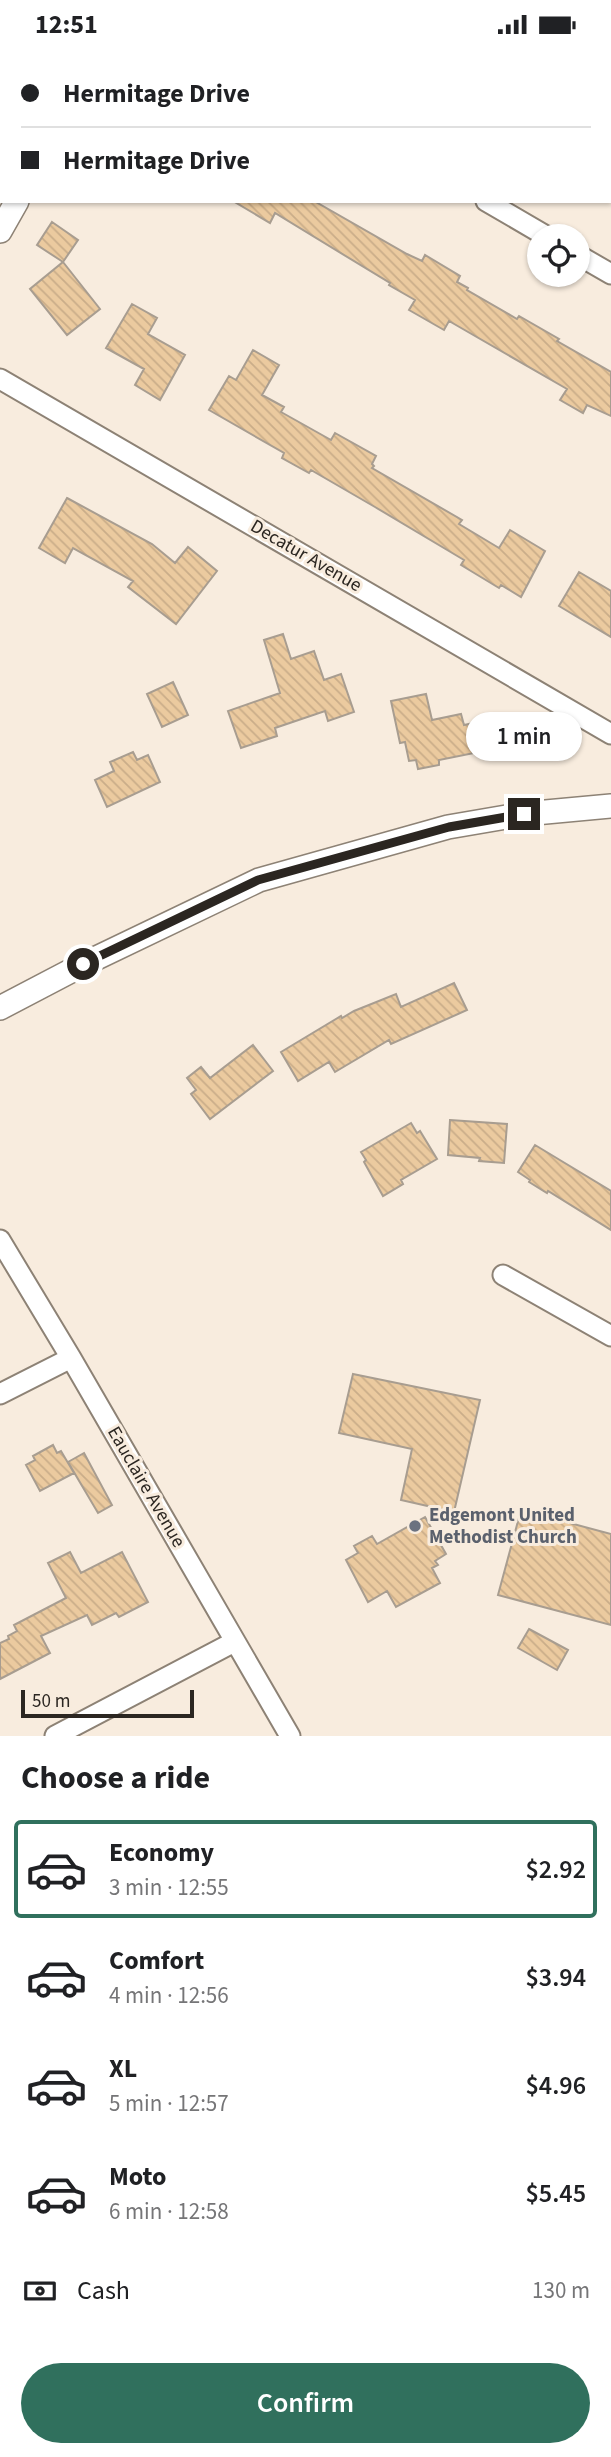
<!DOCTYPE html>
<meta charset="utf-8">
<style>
:root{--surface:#fff;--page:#f2f2f2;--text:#202124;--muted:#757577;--line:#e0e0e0;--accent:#30705d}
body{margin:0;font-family:"Source Sans 3",sans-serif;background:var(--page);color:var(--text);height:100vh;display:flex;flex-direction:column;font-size:26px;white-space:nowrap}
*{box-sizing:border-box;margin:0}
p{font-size:23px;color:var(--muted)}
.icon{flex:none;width:38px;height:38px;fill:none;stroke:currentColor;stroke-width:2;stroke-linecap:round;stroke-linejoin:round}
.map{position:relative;height:1687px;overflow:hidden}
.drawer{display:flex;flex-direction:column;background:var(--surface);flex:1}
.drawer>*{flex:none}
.banner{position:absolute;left:0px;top:0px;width:612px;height:154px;box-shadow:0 2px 5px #0004;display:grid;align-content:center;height:154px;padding:0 21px;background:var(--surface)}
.fabs{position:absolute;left:527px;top:175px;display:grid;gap:14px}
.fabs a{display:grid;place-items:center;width:63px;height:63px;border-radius:50%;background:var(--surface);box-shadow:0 2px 5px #0004;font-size:35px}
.scale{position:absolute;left:21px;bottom:18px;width:173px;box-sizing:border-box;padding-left:7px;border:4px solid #2b2621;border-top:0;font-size:19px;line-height:24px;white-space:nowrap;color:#2b2621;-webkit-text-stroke:5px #f8ecde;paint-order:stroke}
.end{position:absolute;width:32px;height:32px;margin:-16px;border:9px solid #2b2621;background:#fff;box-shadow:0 0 0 4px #fff}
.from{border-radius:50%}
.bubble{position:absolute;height:49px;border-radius:24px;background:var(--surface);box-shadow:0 2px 5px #0004;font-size:23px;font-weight:600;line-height:49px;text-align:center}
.banner b{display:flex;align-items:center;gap:24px;height:66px;font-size:26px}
.banner b+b{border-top:2px solid var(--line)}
.banner i{width:18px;height:18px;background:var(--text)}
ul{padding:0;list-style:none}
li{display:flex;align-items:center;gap:21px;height:98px;margin:0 14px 10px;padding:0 7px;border:4px solid transparent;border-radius:7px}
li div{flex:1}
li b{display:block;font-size:26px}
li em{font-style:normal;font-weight:600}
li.current{border-color:var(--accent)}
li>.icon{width:63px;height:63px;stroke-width:1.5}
h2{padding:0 21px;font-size:32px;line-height:84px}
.pay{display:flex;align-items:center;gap:18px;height:77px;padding:0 21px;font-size:26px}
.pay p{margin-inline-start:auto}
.primary-button{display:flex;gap:14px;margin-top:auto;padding:14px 21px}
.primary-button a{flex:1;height:80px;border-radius:42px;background:var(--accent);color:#fff;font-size:28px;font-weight:600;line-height:80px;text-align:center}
.status{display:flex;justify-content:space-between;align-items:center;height:49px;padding:0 35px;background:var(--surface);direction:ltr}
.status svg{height:19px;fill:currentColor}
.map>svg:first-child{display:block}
</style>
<div class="status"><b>12:51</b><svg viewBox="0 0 49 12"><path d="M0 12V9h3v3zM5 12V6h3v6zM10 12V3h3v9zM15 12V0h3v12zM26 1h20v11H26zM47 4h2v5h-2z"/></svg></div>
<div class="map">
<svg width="611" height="1687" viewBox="0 0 611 1687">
<defs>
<pattern id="building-back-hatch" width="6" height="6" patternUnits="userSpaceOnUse" patternTransform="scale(1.75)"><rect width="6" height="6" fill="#ebca9f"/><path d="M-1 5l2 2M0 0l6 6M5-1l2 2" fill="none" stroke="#caad89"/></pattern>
</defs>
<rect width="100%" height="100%" fill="#f8ecde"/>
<!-- building -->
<path fill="url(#building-back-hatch)" stroke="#a89d90" stroke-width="2" d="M 233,152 L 314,152 L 407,205 L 422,212 L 425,206 L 460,227 L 457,233 L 468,239 L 467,241 L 517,270 L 519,267 L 559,290 L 557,292 L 611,323 L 611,367 L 587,356 L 583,364 L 560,351 L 567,340 L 449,272 L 444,281 L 409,261 L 415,251 L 389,236 L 390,234 L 275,164 L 270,174 Z
M 52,173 L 78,191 L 63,213 L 37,196 Z
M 63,213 L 100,260 L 67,286 L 30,240 Z
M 132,255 L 157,269 L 148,285 L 185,306 L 160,351 L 135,336 L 144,320 L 106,299 Z
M 253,301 L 279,316 L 262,346 L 284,358 L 281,363 L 331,391 L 335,384 L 376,407 L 372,415 L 374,417 L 372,419 L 462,471 L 459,475 L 499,499 L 510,481 L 545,502 L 521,548 L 501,536 L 499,539 L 461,516 L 464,511 L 375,458 L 311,421 L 309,424 L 282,409 L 284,404 L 209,361 L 229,327 L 236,331 Z
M 67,449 L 152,495 L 175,514 L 188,498 L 217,522 L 176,575 L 128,538 L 133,532 L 73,499 L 65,514 L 39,499 Z
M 579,523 L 611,542 L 611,588 L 559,557 Z
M 283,585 L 291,610 L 314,602 L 324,631 L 341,625 L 354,663 L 328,672 L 325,662 L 275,679 L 277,687 L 241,699 L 228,662 L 280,644 L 264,591 Z
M 173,633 L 188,666 L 162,678 L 147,645 Z
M 426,645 L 432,671 L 461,665 L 464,676 L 488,671 L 494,700 L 439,711 L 439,716 L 418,720 L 416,711 L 409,712 L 405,693 L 400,694 L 391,652 Z
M 133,703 L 137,711 L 148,706 L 160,733 L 107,758 L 95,731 L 114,722 L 110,713 Z
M 454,934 L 467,961 L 391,995 L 389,991 L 335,1023 L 329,1013 L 298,1032 L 281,1003 L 341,967 L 342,969 L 354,962 L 396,945 L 401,958 Z
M 253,996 L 273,1022 L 210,1070 L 191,1045 L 196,1041 L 187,1029 L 201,1018 L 210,1029 Z
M 450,1071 L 507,1075 L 504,1114 L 479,1112 L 480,1109 L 448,1106 Z
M 411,1074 L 417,1084 L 420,1082 L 437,1110 L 401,1131 L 403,1135 L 383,1147 L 364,1113 L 366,1111 L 361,1103 Z
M 535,1096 L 611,1142 L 611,1181 L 548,1142 L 547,1144 L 529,1133 L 530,1131 L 518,1123 Z
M 353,1325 L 480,1351 L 454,1463 L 401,1451 L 412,1400 L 339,1384 Z
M 53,1396 L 57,1404 L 61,1402 L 74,1424 L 40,1442 L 26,1416 L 35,1411 L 33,1407 Z
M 84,1404 L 112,1456 L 98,1464 L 68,1413 Z
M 521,1461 L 611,1485 L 611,1576 L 498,1546 Z
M 425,1468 L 446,1505 L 435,1512 L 438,1516 L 432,1519 L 440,1534 L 396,1558 L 387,1542 L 368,1553 L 346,1511 L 358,1504 L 354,1497 L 372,1487 L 377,1495 Z
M 70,1503 L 81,1524 L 122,1503 L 148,1553 L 119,1568 L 116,1564 L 92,1576 L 87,1566 L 41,1587 L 50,1604 L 0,1630 L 0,1594 L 9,1590 L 8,1587 L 17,1582 L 14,1576 L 66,1549 L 48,1514 Z
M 529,1580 L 568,1601 L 557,1621 L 518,1599 Z"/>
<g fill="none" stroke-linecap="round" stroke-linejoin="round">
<defs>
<path id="minor" d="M 224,0 L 227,2
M 486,152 L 546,187
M 578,206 L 611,225
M 0,330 L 611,685
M 0,1191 L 71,1309 L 290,1687
M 503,1226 L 611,1287
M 0,1345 L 71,1309
M 55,1687 L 234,1593"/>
<path id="tertiary" d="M 100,2 L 101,0
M 0,182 L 17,152
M 0,959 L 84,915 L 259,831 L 448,778 L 524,765 L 611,757"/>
</defs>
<!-- minor casing -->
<use href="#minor" stroke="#8d8275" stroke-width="23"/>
<!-- tertiary casing -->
<use href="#tertiary" stroke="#8d8275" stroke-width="26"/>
<!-- minor -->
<use href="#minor" stroke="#fff" stroke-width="19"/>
<!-- tertiary -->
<use href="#tertiary" stroke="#fff" stroke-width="23"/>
</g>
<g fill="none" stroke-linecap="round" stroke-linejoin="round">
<!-- route -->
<path stroke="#2b2621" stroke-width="9" d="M 83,915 L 258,831 L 449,778 L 524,765"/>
</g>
<!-- markers -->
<circle fill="#6b7280" stroke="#f8ecde" stroke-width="2.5" cx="415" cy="1477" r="7"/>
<g text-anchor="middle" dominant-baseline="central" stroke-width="6" stroke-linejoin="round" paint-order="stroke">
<!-- street labels -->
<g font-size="19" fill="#2b2621" stroke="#f8ecde">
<text transform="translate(306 507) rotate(30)">Decatur Avenue</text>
<text transform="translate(146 1438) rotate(60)">Eauclaire Avenue</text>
</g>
<!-- worship labels -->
<g font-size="19" font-weight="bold" fill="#5b616d" stroke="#f8ecde" text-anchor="start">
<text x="429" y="1466">Edgemont United<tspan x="429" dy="22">Methodist Church</tspan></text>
</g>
</g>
</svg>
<div class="fabs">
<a><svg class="icon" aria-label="locate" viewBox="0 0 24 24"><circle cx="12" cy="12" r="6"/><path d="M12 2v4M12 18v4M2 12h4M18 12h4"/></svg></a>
</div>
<div class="scale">50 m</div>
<i class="end from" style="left:83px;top:915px"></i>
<i class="end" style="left:524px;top:765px"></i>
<div class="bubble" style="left:466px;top:663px;width:116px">1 min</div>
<div class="banner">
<b><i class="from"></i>Hermitage Drive</b>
<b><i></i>Hermitage Drive</b>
</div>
</div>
<section class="drawer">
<h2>Choose a ride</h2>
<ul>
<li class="current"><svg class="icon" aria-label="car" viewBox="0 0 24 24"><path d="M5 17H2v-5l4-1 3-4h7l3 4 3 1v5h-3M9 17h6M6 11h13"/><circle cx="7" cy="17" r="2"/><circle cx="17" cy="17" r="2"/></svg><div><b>Economy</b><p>3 min · 12:55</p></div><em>$2.92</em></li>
<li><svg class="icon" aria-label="car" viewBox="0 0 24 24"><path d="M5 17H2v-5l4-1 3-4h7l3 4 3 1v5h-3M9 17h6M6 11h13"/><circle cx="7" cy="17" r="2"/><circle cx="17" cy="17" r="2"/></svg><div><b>Comfort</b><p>4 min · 12:56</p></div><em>$3.94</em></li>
<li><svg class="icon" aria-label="car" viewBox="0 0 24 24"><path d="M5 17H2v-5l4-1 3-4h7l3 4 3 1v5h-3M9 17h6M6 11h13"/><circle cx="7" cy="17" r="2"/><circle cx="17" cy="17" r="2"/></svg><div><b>XL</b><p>5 min · 12:57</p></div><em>$4.96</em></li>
<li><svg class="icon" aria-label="car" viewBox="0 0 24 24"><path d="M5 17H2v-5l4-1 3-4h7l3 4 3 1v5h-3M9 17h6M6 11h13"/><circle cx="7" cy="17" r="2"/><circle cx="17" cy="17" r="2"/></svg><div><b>Moto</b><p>6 min · 12:58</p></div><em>$5.45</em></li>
</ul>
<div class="pay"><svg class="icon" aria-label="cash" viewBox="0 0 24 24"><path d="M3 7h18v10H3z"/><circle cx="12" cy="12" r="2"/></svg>Cash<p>130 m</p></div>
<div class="primary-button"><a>Confirm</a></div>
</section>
